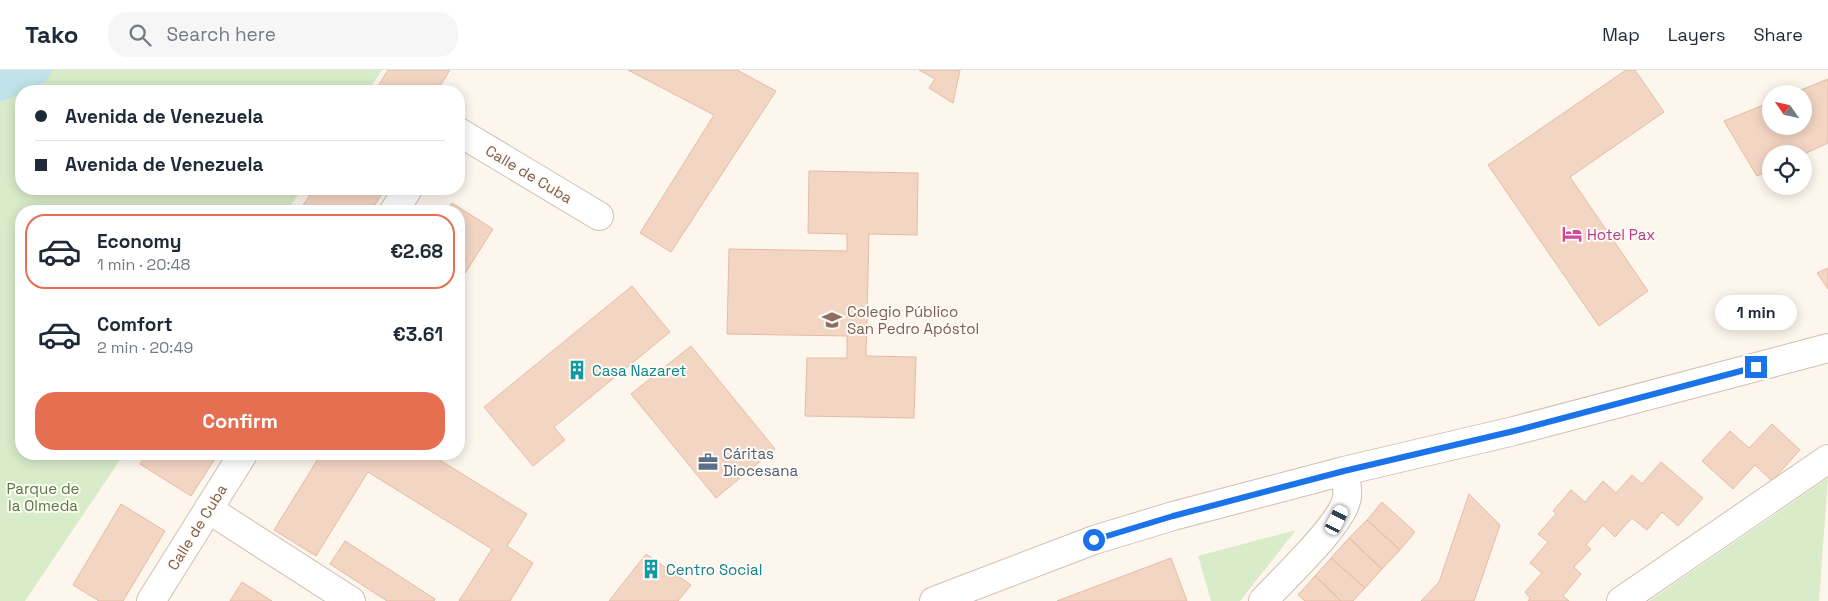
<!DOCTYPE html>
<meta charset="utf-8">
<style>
:root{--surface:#fff;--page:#f6f6f7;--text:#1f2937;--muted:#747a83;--line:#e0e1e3;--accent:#e76f51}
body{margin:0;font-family:"Space Grotesk",sans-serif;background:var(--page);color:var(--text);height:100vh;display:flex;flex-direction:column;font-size:19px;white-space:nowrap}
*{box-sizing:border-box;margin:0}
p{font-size:16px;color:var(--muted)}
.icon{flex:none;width:28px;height:28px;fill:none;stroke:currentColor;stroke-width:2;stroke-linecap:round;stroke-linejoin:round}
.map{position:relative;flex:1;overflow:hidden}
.details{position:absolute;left:15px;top:135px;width:450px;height:255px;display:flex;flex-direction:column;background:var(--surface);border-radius:20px;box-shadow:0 2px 12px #0003}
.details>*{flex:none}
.banner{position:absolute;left:15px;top:15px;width:450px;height:110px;border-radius:20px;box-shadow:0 2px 12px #0003;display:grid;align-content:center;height:110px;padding:0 20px;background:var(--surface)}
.needle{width:32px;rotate:304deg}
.tools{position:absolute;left:1762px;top:15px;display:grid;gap:10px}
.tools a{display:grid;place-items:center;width:50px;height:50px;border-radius:50%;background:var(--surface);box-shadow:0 2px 12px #0003;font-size:25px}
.end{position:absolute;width:22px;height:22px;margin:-11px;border:6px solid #1a73e8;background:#fff;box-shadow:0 0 0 2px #fff}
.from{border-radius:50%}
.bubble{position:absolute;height:35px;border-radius:18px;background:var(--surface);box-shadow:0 2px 12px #0003;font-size:16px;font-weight:700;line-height:35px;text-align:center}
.car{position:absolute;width:15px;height:30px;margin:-15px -8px;border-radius:6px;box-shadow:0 0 4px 1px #0007;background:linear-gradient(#fff 24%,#345 0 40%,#fff 0 76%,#345 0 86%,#fff 0)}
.banner b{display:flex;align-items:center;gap:18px;height:48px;font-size:19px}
.banner b+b{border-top:1px solid var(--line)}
.banner i{width:12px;height:12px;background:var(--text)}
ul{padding:9px 0 0;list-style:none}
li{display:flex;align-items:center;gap:15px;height:75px;margin:0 10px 8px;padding:0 10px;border:2px solid transparent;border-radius:20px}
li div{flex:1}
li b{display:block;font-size:19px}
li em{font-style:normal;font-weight:700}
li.active{border-color:var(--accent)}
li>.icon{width:45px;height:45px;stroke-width:1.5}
.action{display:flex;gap:10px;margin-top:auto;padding:10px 20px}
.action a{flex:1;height:58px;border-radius:20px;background:var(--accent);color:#fff;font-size:20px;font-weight:700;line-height:58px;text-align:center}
header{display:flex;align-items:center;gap:30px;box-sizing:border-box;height:70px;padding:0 25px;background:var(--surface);border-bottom:1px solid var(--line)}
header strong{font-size:24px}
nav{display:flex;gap:28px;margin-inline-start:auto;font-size:18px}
.search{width:350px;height:45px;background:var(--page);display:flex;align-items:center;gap:12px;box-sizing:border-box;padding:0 18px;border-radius:20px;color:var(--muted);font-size:19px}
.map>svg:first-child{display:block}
</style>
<header>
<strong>Tako</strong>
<div class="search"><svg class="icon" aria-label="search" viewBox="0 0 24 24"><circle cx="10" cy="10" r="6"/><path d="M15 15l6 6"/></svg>Search here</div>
<nav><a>Map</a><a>Layers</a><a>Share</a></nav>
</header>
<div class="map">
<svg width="1828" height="531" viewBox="0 0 1828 531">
<rect width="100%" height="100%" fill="#fdf6ec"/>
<!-- green -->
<path fill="#d8ecc9" d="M 0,0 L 382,0 L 368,21 L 21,21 L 21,119 L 302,119 L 287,141 L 21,141 L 21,384 L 124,384 L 25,531 L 0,531 Z
M 1828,408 L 1819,531 L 1649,531 Z
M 1296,460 L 1240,531 L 1211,531 L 1198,486 Z"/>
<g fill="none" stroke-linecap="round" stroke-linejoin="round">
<!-- canal -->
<path stroke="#bfe3e8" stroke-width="30" d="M 0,16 L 36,0"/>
</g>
<!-- building -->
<path fill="#f3d5c3" stroke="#e6bba3" d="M 388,0 L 450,0 L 437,21 L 375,21 Z
M 628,0 L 737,0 L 776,21 L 671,182 L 640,163 L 714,45 Z
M 919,0 L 960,0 L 953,33 L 929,18 L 935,9 Z
M 1626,0 L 1635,0 L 1664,42 L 1570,107 L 1648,221 L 1599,256 L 1488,95 Z
M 1828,9 L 1828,73 L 1804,84 L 1771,84 L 1771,100 L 1757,106 L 1724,51 L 1771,32 L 1771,56 L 1804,56 L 1804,24 L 1791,24 Z
M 809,101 L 918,103 L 917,165 L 869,164 L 866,286 L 916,287 L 914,348 L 805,346 L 807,288 L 847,288 L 847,266 L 727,264 L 729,179 L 847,181 L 847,164 L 808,163 Z
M 314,119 L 385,119 L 371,141 L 299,141 Z
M 452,133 L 493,159 L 459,213 L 459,141 L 446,141 Z
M 1828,198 L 1828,219 L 1817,203 Z
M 632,216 L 670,262 L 554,357 L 565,370 L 533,396 L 484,337 Z
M 691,276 L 775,379 L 716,428 L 631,324 Z
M 1772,354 L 1800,380 L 1772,411 L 1755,395 L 1733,419 L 1702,391 L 1730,361 L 1749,378 Z
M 146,384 L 218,384 L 191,426 L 140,394 Z
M 321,384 L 430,384 L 527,444 L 507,476 L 533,493 L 510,531 L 459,531 L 492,479 L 368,402 L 316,486 L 274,460 Z
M 1661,392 L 1703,428 L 1678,456 L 1662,442 L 1647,460 L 1632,448 L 1615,467 L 1603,455 L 1586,475 L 1591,479 L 1574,497 L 1581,504 L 1563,526 L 1569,531 L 1528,531 L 1530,528 L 1525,522 L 1542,503 L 1530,493 L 1548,472 L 1538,464 L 1556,444 L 1553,441 L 1571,420 L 1585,432 L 1603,411 L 1616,423 L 1632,405 L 1642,414 Z
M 1469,424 L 1500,455 L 1474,531 L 1421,531 L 1439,512 Z
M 1382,432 L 1415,462 L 1400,480 L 1367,450 Z
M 121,434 L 165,461 L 123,531 L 99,531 L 73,515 Z
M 1367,450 L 1400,480 L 1382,499 L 1349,468 Z
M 1349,468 L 1382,499 L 1365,518 L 1331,488 Z
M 345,471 L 435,529 L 434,531 L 387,531 L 330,494 Z
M 646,484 L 691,515 L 678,531 L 609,531 Z
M 1171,488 L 1187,531 L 1057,531 Z
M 1331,488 L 1365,518 L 1353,531 L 1341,531 L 1315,506 Z
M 1315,506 L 1341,531 L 1305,531 L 1298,525 Z
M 242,512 L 272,531 L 230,531 Z"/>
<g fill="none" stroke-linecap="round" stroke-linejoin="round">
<defs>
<path id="minor" d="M 459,62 L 599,146
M 394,141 L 408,119
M 208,439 L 351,531
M 151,531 L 243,384
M 934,531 L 1094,470 L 1173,446 L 1344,401 L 1514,361 L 1828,278
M 1263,531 C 1282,510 1344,453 1347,427 C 1348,418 1346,410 1344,401
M 1621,531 L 1828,389"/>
</defs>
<!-- minor casing -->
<use href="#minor" stroke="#d1beb0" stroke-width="30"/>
<!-- minor -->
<use href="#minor" stroke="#fff" stroke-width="28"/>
</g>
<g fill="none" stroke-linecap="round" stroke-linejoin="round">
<!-- route -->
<path stroke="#1a73e8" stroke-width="6" d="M 1094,470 L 1173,446 L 1344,401 L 1514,361 L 1756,297"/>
</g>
<!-- icons -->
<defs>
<symbol id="hotel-bare" viewBox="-9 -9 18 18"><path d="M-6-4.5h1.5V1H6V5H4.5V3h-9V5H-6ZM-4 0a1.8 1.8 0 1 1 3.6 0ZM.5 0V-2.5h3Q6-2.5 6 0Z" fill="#d1479c" stroke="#fffaf3" stroke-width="2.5" paint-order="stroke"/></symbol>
<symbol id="school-bare" viewBox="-9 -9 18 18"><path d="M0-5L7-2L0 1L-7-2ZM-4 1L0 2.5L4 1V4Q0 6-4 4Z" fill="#8d6e63" stroke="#fffaf3" stroke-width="2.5" paint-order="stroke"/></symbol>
<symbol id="building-bare" viewBox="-9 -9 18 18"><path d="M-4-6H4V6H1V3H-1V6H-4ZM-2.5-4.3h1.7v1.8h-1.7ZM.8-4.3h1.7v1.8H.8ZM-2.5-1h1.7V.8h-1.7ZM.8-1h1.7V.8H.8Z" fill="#0f9aa8" stroke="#fffaf3" stroke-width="2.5" paint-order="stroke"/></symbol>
<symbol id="office-bare" viewBox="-9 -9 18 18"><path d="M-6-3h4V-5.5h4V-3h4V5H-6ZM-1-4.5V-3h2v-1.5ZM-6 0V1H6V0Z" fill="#5c6f8a" stroke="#fffaf3" stroke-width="2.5" paint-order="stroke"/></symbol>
</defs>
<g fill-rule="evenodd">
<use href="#hotel-bare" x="1558" y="150" width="28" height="28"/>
<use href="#school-bare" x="818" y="236" width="28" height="28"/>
<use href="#building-bare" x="563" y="286" width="28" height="28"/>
<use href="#office-bare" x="694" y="378" width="28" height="28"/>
<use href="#building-bare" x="637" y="485" width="28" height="28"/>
</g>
<g text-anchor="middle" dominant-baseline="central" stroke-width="4" stroke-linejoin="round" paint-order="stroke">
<!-- street labels -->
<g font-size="15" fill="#7a5c4d" stroke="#fffaf3">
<text transform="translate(529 104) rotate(31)">Calle de Cuba</text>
<text transform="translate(197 457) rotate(-58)">Calle de Cuba</text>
</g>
<!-- hotel labels -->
<g font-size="15" fill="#b23c85" stroke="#fffaf3" text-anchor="start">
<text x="1587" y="164">Hotel Pax</text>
</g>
<!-- education labels -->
<g font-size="15" fill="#785e54" stroke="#fffaf3" text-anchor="start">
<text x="847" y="241">Colegio Público<tspan x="847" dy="17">San Pedro Apóstol</tspan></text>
</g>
<!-- culture labels -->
<g font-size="15" fill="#0d838f" stroke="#fffaf3" text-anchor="start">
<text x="592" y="300">Casa Nazaret</text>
<text x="666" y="499">Centro Social</text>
</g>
<!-- service labels -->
<g font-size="15" fill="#4e5e75" stroke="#fffaf3" text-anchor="start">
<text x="723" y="383">Cáritas<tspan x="723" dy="17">Diocesana</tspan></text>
</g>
<!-- park labels -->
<g font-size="15" fill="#537a41" stroke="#fffaf3">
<text x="43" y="418">Parque de<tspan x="43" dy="17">la Olmeda</tspan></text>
</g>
</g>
</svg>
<div class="tools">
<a><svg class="needle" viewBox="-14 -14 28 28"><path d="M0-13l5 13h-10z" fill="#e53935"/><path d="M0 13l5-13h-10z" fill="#747a83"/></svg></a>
<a><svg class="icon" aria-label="locate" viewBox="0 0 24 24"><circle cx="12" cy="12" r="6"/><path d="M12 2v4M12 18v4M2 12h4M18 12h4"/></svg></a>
</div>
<i class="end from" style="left:1094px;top:470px"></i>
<i class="end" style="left:1756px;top:297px"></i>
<div class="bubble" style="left:1715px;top:225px;width:82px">1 min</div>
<i class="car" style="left:1337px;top:450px;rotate:27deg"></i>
<div class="banner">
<b><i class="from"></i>Avenida de Venezuela</b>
<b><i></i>Avenida de Venezuela</b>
</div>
<section class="details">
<ul>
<li class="active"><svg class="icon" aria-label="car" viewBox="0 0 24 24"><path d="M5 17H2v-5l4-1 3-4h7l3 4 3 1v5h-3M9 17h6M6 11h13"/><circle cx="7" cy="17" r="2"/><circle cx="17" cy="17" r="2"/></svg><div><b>Economy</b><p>1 min · 20:48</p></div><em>€2.68</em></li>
<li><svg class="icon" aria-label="car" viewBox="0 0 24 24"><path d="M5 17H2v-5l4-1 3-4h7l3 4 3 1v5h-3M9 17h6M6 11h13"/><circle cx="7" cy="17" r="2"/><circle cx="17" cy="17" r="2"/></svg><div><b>Comfort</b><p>2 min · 20:49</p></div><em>€3.61</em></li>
</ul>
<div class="action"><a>Confirm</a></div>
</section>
</div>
